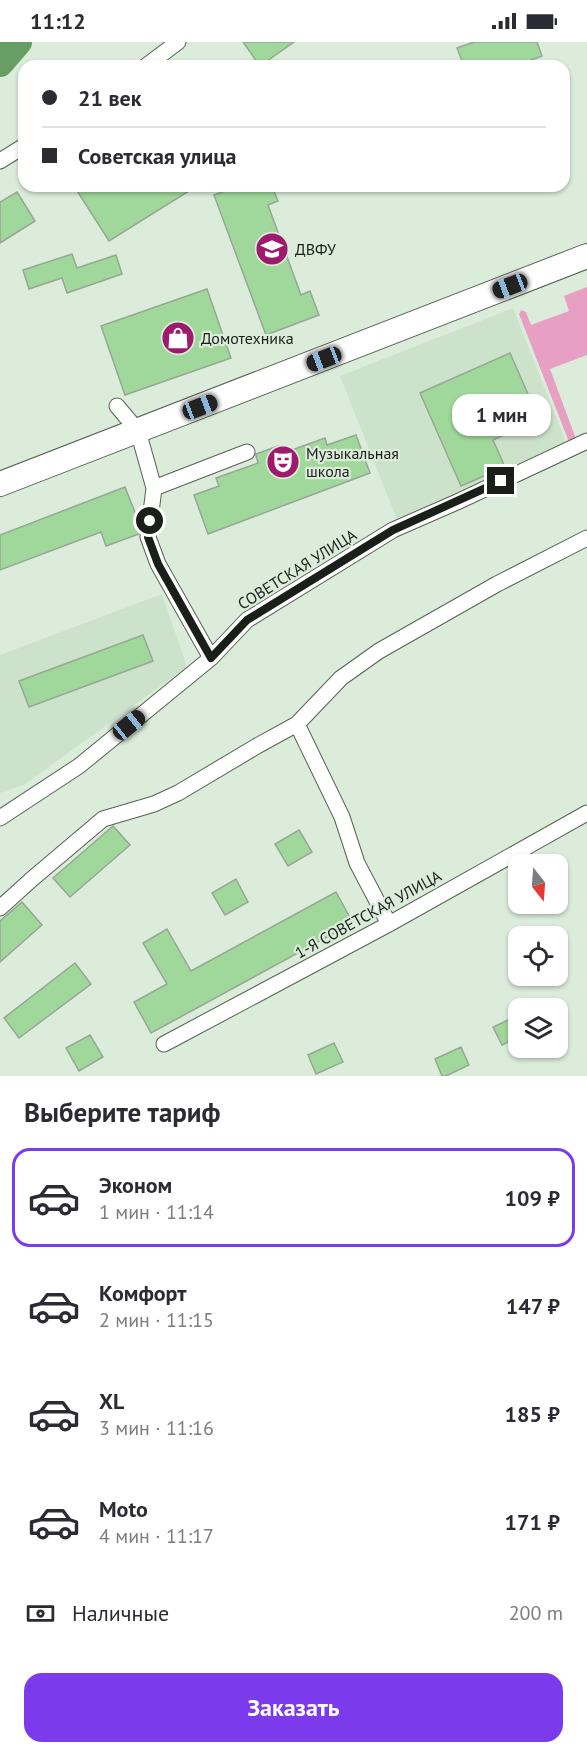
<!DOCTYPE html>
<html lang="ru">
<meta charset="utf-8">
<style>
:root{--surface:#fff;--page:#f2f2f3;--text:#2b2b33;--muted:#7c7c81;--line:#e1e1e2;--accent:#7c3aed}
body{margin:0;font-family:"PT Sans",sans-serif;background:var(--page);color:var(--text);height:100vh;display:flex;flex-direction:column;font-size:22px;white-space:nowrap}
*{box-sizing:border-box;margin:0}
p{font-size:20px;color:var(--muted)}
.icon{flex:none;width:33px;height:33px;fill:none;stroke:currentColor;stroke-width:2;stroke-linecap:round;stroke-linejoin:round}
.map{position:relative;height:1034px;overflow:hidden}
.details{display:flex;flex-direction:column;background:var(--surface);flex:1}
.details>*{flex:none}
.top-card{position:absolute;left:18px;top:18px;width:552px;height:132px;border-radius:18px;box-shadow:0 2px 4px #0004;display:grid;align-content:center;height:132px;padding:0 24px;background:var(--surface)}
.needle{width:39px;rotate:163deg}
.controls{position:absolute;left:508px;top:812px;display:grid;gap:12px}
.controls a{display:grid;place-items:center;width:60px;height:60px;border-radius:12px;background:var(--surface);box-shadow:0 2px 4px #0004;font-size:30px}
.end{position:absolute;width:27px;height:27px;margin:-14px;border:8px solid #1a1f1a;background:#fff;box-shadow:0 0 0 3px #fff}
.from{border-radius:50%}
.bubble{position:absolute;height:42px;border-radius:18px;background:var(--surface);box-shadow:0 2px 4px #0004;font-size:20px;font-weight:600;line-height:42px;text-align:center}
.car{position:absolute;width:18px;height:36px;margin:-18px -9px;border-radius:8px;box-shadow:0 0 4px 2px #0007;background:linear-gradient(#222 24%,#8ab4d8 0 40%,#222 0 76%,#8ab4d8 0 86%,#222 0)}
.top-card b{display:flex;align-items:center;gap:21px;height:57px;font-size:22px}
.top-card b+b{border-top:2px solid var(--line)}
.top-card i{width:15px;height:15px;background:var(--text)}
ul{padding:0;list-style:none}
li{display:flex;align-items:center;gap:18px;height:99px;margin:0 12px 9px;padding:0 12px;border:3px solid transparent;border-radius:18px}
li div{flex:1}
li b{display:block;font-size:22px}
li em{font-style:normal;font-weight:600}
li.selected{border-color:var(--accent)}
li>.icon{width:54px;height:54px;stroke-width:1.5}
h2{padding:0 24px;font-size:27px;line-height:72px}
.pay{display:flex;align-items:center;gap:15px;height:66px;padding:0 24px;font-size:22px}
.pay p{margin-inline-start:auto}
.action{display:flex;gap:12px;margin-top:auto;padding:12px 24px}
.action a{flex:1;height:69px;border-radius:18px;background:var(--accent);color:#fff;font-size:24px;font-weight:600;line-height:69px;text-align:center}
.status{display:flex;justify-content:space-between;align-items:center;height:42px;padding:0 30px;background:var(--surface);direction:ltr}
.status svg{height:16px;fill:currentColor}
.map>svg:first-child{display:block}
</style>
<div class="status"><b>11:12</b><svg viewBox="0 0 49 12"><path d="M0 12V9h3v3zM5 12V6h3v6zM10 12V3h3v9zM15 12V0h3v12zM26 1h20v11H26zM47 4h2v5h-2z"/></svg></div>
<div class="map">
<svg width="587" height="1034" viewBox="0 0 587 1034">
<rect width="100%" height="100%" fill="#dcecdb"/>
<!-- built -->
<path fill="#cde2cb" d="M 513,266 L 567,403 L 398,480 L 340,334 Z
M 162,552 L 187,625 L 25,742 L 0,751 L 0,613 Z"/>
<!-- green -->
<path fill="#e89fc4" d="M 587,245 L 587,313 L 550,327 L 576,397 L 569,400 L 519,272 L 521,268 L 526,270 L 531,283 L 569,269 L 564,254 Z"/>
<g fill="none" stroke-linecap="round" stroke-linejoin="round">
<!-- river -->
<path stroke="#679e63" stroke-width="28" d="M 0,21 L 18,0"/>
</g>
<!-- building -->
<path fill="#9fd89a" stroke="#98a696" stroke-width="1.5" d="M 243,0 L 294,0 L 260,24 Z
M 474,0 L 537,0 L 542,14 L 515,24 L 464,24 L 457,6 Z
M 74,144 L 197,144 L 109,199 Z
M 239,144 L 272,144 L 278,159 L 268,163 L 301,253 L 310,249 L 319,273 L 266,293 L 214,153 Z
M 17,150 L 35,179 L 0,201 L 0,160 Z
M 72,212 L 77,226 L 116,213 L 122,232 L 67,251 L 62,236 L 29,247 L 23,228 Z
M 207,247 L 231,316 L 125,353 L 101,284 Z
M 510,311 L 539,377 L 493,398 L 505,425 L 461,444 L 420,351 Z
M 356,393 L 370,431 L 208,492 L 194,453 L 219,444 L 216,436 L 258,421 L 256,414 L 256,412 L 278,404 L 281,412 L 325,396 L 327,403 Z
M 125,445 L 140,483 L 139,492 L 106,504 L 101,490 L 0,528 L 0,493 Z
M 143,593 L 153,619 L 29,665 L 19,639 Z
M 113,784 L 130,803 L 70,855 L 53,836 Z
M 299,788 L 312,810 L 288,824 L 275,802 Z
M 236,837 L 248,860 L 225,873 L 212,851 Z
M 336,850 L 353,881 L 151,991 L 134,960 L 167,942 L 143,901 L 167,887 L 191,929 Z
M 22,860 L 42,883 L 0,920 L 0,879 Z
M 75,921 L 91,942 L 19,996 L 4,976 Z
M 519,973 L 519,995 L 502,1003 L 493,985 Z
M 90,993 L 103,1015 L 79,1029 L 66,1006 Z
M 334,1001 L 343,1020 L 316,1032 L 308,1013 Z
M 461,1005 L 469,1023 L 446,1034 L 442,1034 L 435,1017 Z"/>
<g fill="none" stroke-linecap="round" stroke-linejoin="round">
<defs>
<path id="minor" d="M 146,24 L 178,0
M 0,119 L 24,104
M 117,364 L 138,389 L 154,446 L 148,495 L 158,522 L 211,616
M 154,446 L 247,410
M 297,682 L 342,775 L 357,821 L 389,882
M 0,776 L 79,724 L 211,616 L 247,578 L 393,488 L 457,460 L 587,399
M 0,866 L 32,837 L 103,777 L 154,762 L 178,751 L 257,704 L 297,682 L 341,636 L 379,609 L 497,542 L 587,496
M 164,1002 L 389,882 L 587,771"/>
<path id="primary" d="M 0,442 L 587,214"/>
</defs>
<!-- minor casing -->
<use href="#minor" stroke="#556253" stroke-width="17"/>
<!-- primary casing -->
<use href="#primary" stroke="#556253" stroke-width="26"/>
<!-- minor -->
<use href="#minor" stroke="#fff" stroke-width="15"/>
<!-- primary -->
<use href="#primary" stroke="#fff" stroke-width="24"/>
</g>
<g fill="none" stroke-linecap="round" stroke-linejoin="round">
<!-- route -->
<path stroke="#1a1f1a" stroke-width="8" d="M 150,479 L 148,495 L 158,522 L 211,616 L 247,578 L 393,488 L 501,439"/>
</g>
<!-- icons -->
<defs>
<symbol id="university-disc" viewBox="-11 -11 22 22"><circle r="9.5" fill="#9d1a6c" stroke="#dcecdb"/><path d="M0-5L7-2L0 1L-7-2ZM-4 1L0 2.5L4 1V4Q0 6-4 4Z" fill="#fff"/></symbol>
<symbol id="shop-disc" viewBox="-11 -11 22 22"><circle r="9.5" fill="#9d1a6c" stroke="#dcecdb"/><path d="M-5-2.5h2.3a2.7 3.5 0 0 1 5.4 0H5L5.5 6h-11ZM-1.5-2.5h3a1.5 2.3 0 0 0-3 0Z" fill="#fff"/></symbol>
<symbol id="theatre-disc" viewBox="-11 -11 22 22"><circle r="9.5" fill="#9d1a6c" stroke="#dcecdb"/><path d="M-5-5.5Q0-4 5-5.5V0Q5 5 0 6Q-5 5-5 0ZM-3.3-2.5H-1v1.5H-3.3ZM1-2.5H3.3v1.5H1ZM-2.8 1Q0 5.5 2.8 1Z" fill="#fff"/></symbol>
</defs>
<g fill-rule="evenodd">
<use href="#university-disc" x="253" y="188" width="38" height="38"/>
<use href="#shop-disc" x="159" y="277" width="38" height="38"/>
<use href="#theatre-disc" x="264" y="401" width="38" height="38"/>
</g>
<g text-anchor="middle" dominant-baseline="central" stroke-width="4.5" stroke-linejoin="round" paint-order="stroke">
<!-- poi labels -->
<g font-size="16" fill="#1a1f1a" stroke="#dcecdb" text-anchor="start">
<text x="295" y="207">ДВФУ</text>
<text x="201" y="296">Домотехника</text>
<text x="306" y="411">Музыкальная<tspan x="306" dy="18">школа</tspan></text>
</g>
<!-- street labels -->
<g font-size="16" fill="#1a1f1a" stroke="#dcecdb">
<text transform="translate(297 527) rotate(-32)">СОВЕТСКАЯ УЛИЦА</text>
<text transform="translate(368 872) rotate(-29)">1-Я СОВЕТСКАЯ УЛИЦА</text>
</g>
</g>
</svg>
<div class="controls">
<a><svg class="needle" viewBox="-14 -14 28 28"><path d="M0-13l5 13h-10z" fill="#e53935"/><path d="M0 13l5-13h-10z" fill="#7c7c81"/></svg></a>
<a><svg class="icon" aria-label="locate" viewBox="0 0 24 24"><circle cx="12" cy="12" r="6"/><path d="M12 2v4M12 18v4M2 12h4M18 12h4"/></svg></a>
<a><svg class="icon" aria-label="layers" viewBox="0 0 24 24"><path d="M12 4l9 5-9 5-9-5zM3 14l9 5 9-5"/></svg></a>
</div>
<i class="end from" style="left:150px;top:479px"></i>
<i class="end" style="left:501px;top:439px"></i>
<div class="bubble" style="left:452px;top:352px;width:99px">1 мин</div>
<i class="car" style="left:510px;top:244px;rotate:249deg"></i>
<i class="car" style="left:324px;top:317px;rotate:249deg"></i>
<i class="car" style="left:200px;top:365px;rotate:69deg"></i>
<i class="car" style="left:129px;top:683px;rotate:51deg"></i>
<div class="top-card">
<b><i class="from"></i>21 век</b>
<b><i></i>Советская улица</b>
</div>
</div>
<section class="details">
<h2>Выберите тариф</h2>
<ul>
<li class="selected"><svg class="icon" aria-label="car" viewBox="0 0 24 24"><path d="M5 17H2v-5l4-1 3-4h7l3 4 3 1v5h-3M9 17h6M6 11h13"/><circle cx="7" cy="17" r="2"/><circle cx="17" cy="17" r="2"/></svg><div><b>Эконом</b><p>1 мин · 11:14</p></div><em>109 ₽</em></li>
<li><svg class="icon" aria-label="car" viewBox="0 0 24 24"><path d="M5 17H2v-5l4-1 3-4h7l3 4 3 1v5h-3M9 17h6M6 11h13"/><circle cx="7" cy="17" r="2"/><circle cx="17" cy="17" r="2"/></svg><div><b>Комфорт</b><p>2 мин · 11:15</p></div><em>147 ₽</em></li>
<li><svg class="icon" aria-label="car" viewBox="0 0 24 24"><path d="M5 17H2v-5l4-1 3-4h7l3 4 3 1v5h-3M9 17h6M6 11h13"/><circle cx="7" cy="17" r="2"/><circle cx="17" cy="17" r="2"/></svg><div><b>XL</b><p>3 мин · 11:16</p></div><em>185 ₽</em></li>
<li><svg class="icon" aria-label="car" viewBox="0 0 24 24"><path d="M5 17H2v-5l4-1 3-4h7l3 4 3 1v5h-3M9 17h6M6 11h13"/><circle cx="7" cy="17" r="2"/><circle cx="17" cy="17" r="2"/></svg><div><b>Moto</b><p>4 мин · 11:17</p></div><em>171 ₽</em></li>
</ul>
<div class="pay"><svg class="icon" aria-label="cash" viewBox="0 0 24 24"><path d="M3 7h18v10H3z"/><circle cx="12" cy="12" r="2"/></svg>Наличные<p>200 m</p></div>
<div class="action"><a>Заказать</a></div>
</section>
